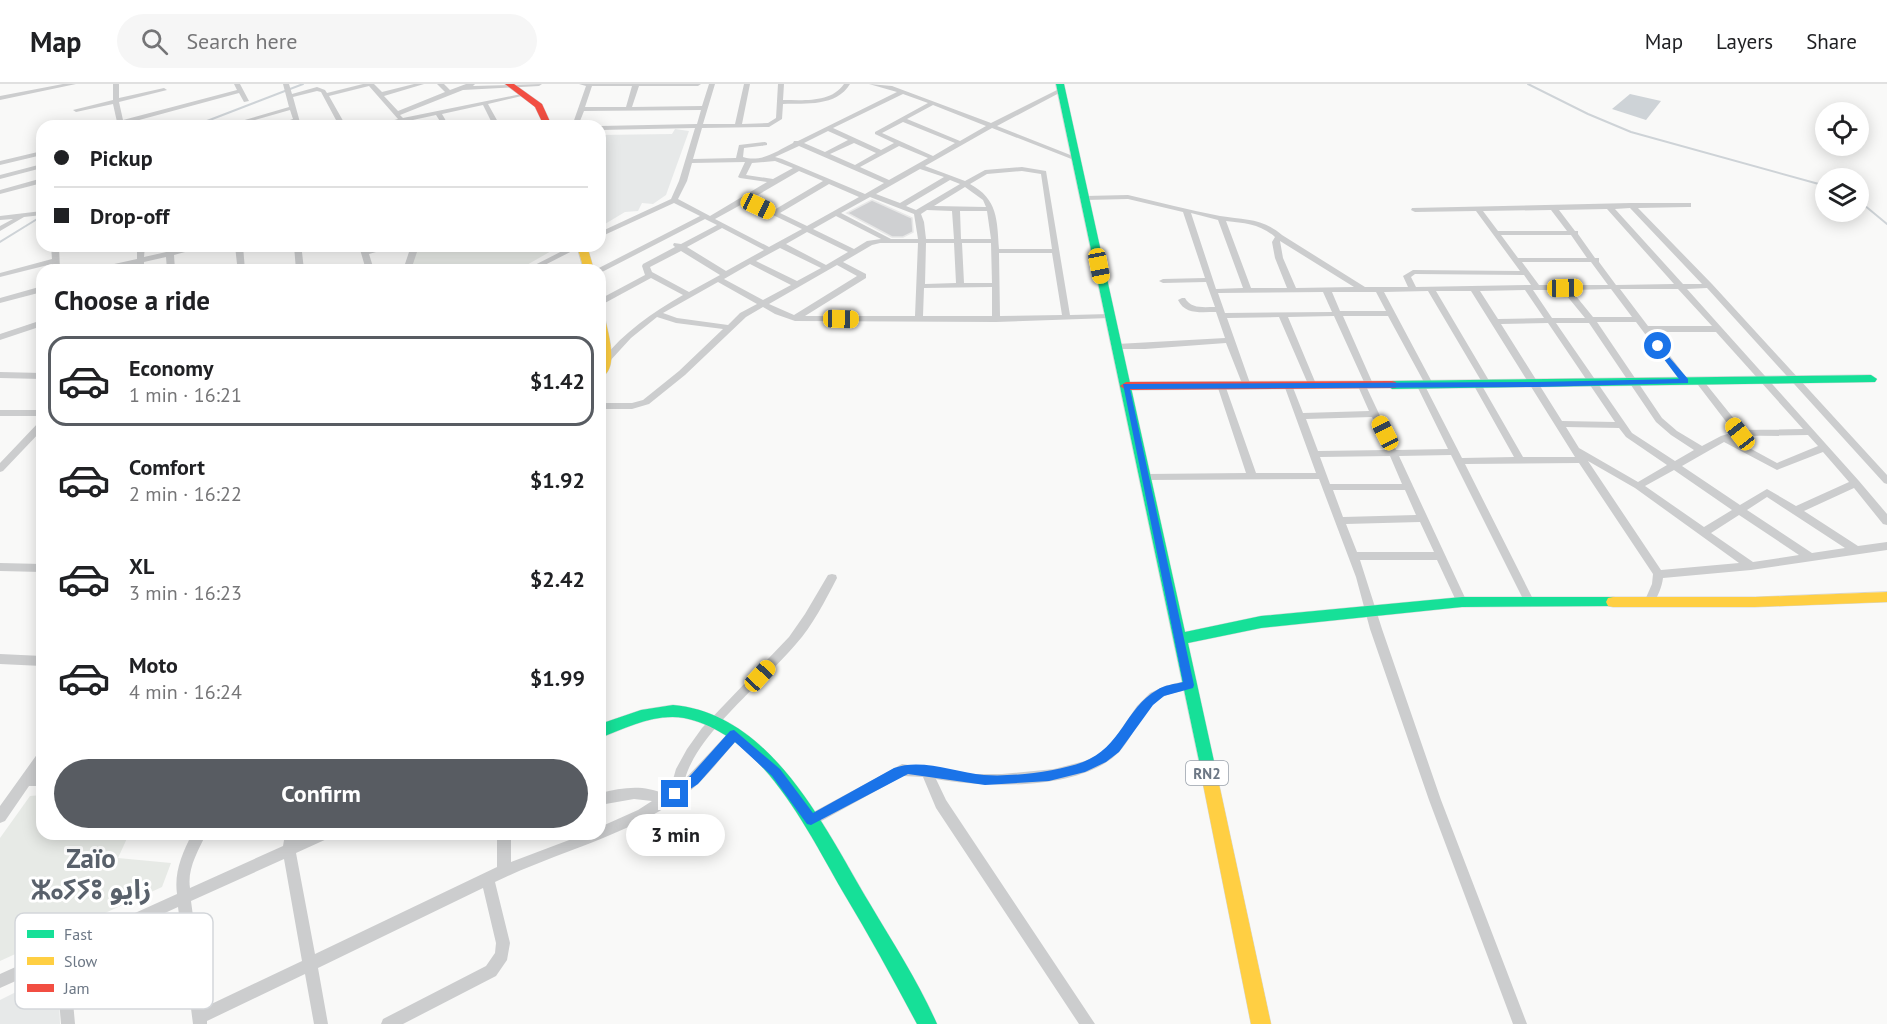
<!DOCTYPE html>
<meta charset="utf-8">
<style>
:root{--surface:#fff;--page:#f6f6f6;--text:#202124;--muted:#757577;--line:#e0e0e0;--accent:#585c62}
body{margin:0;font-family:"PT Sans","Noto Sans Arabic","Noto Sans Tifinagh",sans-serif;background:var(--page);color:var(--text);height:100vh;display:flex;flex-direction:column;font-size:22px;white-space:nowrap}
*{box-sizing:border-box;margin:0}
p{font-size:20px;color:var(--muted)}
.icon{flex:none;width:33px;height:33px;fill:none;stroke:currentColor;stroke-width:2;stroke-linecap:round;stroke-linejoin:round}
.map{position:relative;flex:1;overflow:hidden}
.sheet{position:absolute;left:36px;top:180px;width:570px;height:576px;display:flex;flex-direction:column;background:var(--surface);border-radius:18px;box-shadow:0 3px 15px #0003}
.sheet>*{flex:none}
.guide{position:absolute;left:36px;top:36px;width:570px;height:132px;border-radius:18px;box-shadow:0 3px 15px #0003;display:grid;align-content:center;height:132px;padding:0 18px;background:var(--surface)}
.tools{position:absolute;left:1815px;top:18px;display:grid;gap:12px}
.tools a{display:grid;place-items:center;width:54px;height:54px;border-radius:50%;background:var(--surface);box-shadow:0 3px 15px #0003;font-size:30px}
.end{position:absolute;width:27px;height:27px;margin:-14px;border:8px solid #1a73e8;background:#fff;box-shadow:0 0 0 3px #fff}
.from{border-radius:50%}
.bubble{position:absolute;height:42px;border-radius:21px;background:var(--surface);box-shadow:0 3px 15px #0003;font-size:20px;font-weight:700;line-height:42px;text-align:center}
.car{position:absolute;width:18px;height:36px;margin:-18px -9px;border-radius:8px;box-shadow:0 0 4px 2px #0007;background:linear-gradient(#f5c518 24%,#345 0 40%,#f5c518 0 76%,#345 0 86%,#f5c518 0)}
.guide b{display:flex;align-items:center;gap:21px;height:57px;font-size:22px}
.guide b+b{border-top:2px solid var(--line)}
.guide i{width:15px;height:15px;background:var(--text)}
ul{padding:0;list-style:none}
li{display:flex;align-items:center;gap:18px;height:90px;margin:0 12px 9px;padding:0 6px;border:3px solid transparent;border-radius:18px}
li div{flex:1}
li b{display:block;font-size:22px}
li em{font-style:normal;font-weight:700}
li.on{border-color:var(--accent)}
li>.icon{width:54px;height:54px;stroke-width:1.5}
h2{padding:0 18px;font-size:27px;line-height:72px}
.button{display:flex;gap:12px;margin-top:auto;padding:12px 18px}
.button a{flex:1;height:69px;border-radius:36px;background:var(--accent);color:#fff;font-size:24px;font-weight:700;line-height:69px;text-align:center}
header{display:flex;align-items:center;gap:36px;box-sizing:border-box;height:84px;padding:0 30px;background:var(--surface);border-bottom:2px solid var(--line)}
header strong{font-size:28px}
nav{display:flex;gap:33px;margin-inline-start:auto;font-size:21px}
.search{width:420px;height:54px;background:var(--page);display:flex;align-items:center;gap:15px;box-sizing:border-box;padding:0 21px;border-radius:33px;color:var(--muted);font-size:22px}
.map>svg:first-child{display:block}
</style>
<header>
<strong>Map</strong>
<div class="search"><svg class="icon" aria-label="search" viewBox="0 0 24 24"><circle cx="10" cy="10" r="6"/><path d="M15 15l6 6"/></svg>Search here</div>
<nav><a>Map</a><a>Layers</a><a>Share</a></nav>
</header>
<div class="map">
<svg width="1887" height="940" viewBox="0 0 1887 940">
<rect width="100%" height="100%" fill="#f9f9f8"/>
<!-- built -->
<path fill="#e7e9e9" d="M 675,45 L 689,47 L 666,111 L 653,120 L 642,119 L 638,127 L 625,128 L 600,143 L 600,51 L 672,50 Z
M 58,887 L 60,940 L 0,940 L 0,916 Z"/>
<!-- green -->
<path fill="#e7eae6" d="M 417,162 L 560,162 L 525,182 L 411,181 Z
M 42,711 L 42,750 L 129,750 L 118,774 L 171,779 L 162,803 L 0,877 L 0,754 L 30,712 Z"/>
<!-- water -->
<path fill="#ced3d7" d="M 1630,10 L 1661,17 L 1646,36 L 1612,25 Z"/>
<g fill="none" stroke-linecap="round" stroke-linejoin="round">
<!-- stream -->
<path stroke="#ced3d7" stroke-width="2" d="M 1528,0 L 1588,30 L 1631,48 L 1826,102
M 194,42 L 303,0
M 1858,116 L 1887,140
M 0,158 L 42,132"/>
</g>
<!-- building -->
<path fill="#cfd0d2" stroke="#e8e8e8" stroke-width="1.5" d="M 872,116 L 912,134 L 913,148 L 903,153 L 892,153 L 847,129 Z"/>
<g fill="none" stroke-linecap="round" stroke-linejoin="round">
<defs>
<path id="fast" d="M 1056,0 L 1064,0 L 1185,548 L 1261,532 L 1462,513 L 1613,513 L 1618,514 L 1620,518 L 1618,522 L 1462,523 L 1261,544 L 1188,559 L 1219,700 L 1217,705 L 1211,707 L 1205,705 Z
M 1871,291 L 1877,295 L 1875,298 L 1392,305 L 1386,301 L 1392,297 Z
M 673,621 C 773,630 825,745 870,820 C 893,859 919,899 937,940 L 917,940 C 893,895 869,851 843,808 C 807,746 762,650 684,634 C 655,629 626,644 600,654 L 600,640 L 641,626 Z"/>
<path id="slow" d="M 577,162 L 587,162 L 594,186 L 584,186 Z
M 600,231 L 605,234 C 608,250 620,286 600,294 Z
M 1887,508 L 1887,518 L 1755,523 L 1613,523 L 1608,522 L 1606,518 L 1608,514 L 1613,513 L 1755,513 Z
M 1211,693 L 1217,695 L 1219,700 L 1271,940 L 1251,940 L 1203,700 L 1205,695 Z"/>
<path id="jam" d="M 505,0 L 514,0 L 542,20 L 552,42 L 544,42 L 535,23 Z
M 1392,297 L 1396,298 L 1396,304 L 1126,306 L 1120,302 L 1126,298 Z"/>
</defs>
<!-- fast casing -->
<use href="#fast" stroke="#d6d7d7" stroke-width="1"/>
<!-- slow casing -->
<use href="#slow" stroke="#d6d7d7" stroke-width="1"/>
<!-- jam casing -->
<use href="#jam" stroke="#d6d7d7" stroke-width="1"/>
<!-- street -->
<path fill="#cccdce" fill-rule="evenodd" d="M 63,0 L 76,0 L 0,16 L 0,12 Z
M 113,0 L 119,0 L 119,14 L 164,4 L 167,6 L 119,18 L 123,36 L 237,6 L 234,0 L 240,0 L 249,17 L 244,18 L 239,9 L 117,42 L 107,42 L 117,38 L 113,20 L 76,28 L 73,26 L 113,16 Z
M 283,0 L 289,0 L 292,10 L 317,3 L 325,6 L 327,9 L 363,0 L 374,0 L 382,8 L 414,0 L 424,0 L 384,12 L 398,27 L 445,8 L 437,0 L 444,0 L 450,6 L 466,0 L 475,0 L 473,2 L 542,0 L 539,2 L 463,6 L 400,31 L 403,34 L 526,9 L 526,11 L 488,20 L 498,38 L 493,42 L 486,42 L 491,37 L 483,21 L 442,30 L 449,42 L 443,42 L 436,31 L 385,42 L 373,42 L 398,35 L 369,2 L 329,12 L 346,42 L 340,42 L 338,39 L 328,42 L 317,42 L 336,36 L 321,8 L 317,7 L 293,13 L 301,42 L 295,42 L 294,39 L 281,42 L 271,42 L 293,35 L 290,26 L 234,42 L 224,42 L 289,23 Z
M 579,0 L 701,0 L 698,2 L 639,2 L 632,23 L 702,22 L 709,0 L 715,0 L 703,40 L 735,40 L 744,0 L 750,0 L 742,40 L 768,39 L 776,34 L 778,0 L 784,0 L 783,16 C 804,16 831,19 844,0 L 850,0 C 836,23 806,19 783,20 L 782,35 L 769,43 L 702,44 L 693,75 L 736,74 L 739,61 L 765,58 L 767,59 L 767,61 L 744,64 L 743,73 C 761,79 777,67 793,59 L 794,57 L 798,57 L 897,8 L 869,0 L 892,2 L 991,39 L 1059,5 L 1063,5 L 1063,7 L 997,42 L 1078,74 L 1078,76 L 1074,76 L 992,44 L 925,82 L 965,97 L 985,86 L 1022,83 L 1046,87 L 1070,231 L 1110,230 L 1114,232 L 1110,234 L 996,238 L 795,237 L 775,230 L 763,223 L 746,233 L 685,291 L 649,320 L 632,325 L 600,325 L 600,319 L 632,319 L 643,316 L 679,287 L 723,245 L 676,239 L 657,233 L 631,254 L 609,278 L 603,278 L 602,276 C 624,248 652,229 683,211 L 651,194 L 603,220 L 600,220 L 600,215 L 645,191 L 642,182 L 643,180 L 675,163 L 673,161 L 674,159 L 681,160 L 717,141 L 705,135 L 602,188 L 595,186 L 700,132 L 674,119 L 600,153 L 600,148 L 671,115 L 679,97 L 695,44 L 600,46 L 600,42 L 697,40 L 701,26 L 584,27 L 578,42 L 572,42 L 586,2 ZM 592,2 L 632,2 L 626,23 L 585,23 ZM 903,10 L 928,19 L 875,48 L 875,50 L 894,59 L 881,66 L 833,44 ZM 933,21 L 986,42 L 960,57 L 907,35 ZM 903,38 L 955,59 L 933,72 L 882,49 ZM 828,47 L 848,56 L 825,68 L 804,59 ZM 854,59 L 876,69 L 855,81 L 830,70 ZM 799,62 L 884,99 L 865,110 L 782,75 L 775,73 ZM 899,62 L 928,74 L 889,96 L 860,83 ZM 775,77 L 793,84 L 773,95 L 746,91 L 752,79 ZM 745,78 L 738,93 L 740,94 L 767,98 L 710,132 L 678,115 L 687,97 L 692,79 ZM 920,85 L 944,93 L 900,119 L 876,110 ZM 799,87 L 823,97 L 774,126 L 751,115 ZM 1022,87 L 1041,90 L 1052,165 L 999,165 C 997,136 998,115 970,100 L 987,90 ZM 950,96 L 960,100 L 916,126 L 906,122 ZM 829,100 L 859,113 L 807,142 L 780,129 ZM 965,103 L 983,116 L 986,123 L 934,122 ZM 870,113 L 914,130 L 918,155 L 891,155 L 841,129 ZM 746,118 L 802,145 L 769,163 L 715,135 ZM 927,126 L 952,127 L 954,155 L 926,155 L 924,138 L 921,130 ZM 960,127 L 987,127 L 991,155 L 961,155 ZM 836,132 L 881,155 L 867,157 L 854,165 L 813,145 ZM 722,144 L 764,166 L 726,187 L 687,163 ZM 807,148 L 848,168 L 826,181 L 786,160 ZM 880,159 L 918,159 L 915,232 L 805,232 L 866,194 L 866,190 L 843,178 L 872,161 ZM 926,159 L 954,159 L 956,199 L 925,200 ZM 962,159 L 991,159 L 992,199 L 964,199 ZM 780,164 L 821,184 L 797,197 L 756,177 ZM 681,167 L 720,191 L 689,208 L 652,188 L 650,183 ZM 999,169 L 1052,169 L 1062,231 L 1000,232 ZM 750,180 L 791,201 L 763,216 L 724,195 ZM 837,181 L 857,192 L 794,231 L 769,220 ZM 718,198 L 757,220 L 740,229 L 728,241 L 677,234 L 663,229 ZM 992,203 L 992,232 L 923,232 L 924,204 Z
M 42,67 L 42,71 L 0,81 L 0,77 Z
M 42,80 L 42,84 L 0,95 L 0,91 Z
M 39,95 L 42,95 L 42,99 L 0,110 L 0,106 Z
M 1128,111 C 1159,118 1189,126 1220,132 C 1245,136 1262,134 1282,151 L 1365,203 L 1408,203 L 1403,192 L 1413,186 L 1520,187 L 1476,127 L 1415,128 L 1411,126 L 1412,124 L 1631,119 L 1691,119 L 1691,123 L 1688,123 L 1638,124 L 1712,200 L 1887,391 L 1887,400 L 1884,399 L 1707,204 L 1687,205 L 1859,397 L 1887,430 L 1887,441 L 1883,440 L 1854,404 L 1804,427 L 1858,462 L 1887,458 L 1887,466 L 1751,486 L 1663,494 C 1662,503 1658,511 1654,519 L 1646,519 L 1645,516 L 1652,500 L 1653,490 L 1579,379 L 1465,380 L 1534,517 L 1533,520 L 1525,520 L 1524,517 L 1451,371 L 1399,372 L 1467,518 L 1466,521 L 1458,521 L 1437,476 L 1360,476 L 1382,545 L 1441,716 L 1527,940 L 1513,940 L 1429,716 L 1370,545 L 1356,493 L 1319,395 L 1146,396 L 1141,393 L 1146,390 L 1246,389 L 1217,301 L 1221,298 L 1225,301 L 1256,389 L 1316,389 L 1284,301 L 1285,299 L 1288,298 L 1292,301 L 1303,329 L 1369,327 L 1357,300 L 1358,298 L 1364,298 L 1334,232 L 1288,233 L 1316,300 L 1312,303 L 1308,300 L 1279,233 L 1227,234 L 1251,302 L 1247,305 L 1243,302 L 1226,259 L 1145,265 L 1114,265 L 1114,261 L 1117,260 L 1225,254 L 1216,228 C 1201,228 1185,231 1178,216 L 1182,214 L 1185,214 C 1191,225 1203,223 1215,223 L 1206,198 L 1163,199 L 1159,197 L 1163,195 L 1205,194 L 1183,128 L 1128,115 L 1085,116 L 1081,114 L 1085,112 ZM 1630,124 L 1702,200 L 1683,200 L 1615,125 ZM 1607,125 L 1674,200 L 1616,201 L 1599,178 L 1599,174 L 1595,174 L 1578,150 L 1578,147 L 1575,147 L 1559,126 ZM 1551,126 L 1567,147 L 1498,147 L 1483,127 ZM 1191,129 L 1218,136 L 1243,204 L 1216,205 ZM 1226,137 C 1245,139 1260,140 1275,153 L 1272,158 L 1275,174 L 1287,204 L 1251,204 ZM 1501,151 L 1571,151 L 1587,174 L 1518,174 ZM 1280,157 L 1354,203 L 1296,204 L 1283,174 ZM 1522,178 L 1591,178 L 1608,201 L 1539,201 ZM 1415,190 L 1524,191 L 1531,201 L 1416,203 L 1411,193 ZM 1611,205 L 1632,233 L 1593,233 L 1571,206 ZM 1620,205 L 1678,205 L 1712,242 L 1648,242 ZM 1525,206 L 1544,234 L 1498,235 L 1480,207 ZM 1533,206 L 1562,206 L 1585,234 L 1552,234 ZM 1428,207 L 1483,300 L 1487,303 L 1491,300 L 1436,207 L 1471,207 L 1575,373 L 1523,373 L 1481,300 L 1477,297 L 1473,300 L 1514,373 L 1462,374 L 1424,300 L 1420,297 L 1416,300 L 1448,365 L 1396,366 L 1366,302 L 1372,302 L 1373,300 L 1343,232 L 1388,232 L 1425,300 L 1429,303 L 1432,302 L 1433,300 L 1384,208 ZM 1323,208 L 1332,228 L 1225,229 L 1218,209 ZM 1332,208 L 1376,208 L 1386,227 L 1340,227 ZM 1597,238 L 1636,238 L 1682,299 L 1685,300 L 1689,297 L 1652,248 L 1716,248 L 1803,345 L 1743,346 L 1702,295 L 1699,294 L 1695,297 L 1734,348 L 1721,352 L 1702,362 L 1677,347 L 1662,334 ZM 1548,239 L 1615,338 L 1562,337 L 1501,240 ZM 1556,239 L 1589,239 L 1656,338 L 1671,351 L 1694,366 L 1675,377 L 1632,349 ZM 1372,333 L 1387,366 L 1318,367 L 1306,335 ZM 1566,343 L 1619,344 L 1626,353 L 1667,381 L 1638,398 L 1579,364 ZM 1808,351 L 1818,362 L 1777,379 L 1733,355 L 1740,352 ZM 1724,358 L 1777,386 L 1823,368 L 1849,398 L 1796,422 L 1767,405 L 1740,421 L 1682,382 ZM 1390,372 L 1402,400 L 1330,400 L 1320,373 ZM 1588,377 L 1635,404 L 1739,479 L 1661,486 ZM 1674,386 L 1732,426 L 1704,443 L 1645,402 ZM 1333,406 L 1405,406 L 1416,431 L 1343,433 ZM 1767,413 L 1845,464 L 1812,469 L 1747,426 ZM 1739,431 L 1799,471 L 1753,478 L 1711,449 ZM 1420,438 L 1434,468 L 1357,468 L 1346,440 Z
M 42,127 L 42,131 L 24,133 L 0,147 L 0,142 L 13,135 L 0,136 L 0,132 Z
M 51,162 L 59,162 L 60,186 L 52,186 L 52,180 L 0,193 L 0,189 L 52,175 Z
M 137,162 L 145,162 L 144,173 L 193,162 L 207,162 L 174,171 L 175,186 L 167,186 L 166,173 L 144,178 L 144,186 L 136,186 L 136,180 L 109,186 L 95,186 L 96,184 L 137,175 Z
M 235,162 L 243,162 L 245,186 L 218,186 L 237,180 Z
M 294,162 L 320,162 L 302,168 L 304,186 L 296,186 Z
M 359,162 L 367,162 L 368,166 L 384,162 L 397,162 L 369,170 L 374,186 L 366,186 Z
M 411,162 L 419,162 L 411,186 L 403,186 Z
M 572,162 L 582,162 L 535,186 L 525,186 Z
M 39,203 L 42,203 L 42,208 L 0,219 L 0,214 Z
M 42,236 L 42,242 L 0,256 L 0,250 Z
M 0,288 L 42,289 L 42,295 L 0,294 Z
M 0,326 L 42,326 L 42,332 L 0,332 Z
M 42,337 L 42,346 L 3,387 L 0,388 L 0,379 L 39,338 Z
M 0,479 L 42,480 L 42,488 L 0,487 Z
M 832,490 L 836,491 L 837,494 C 825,517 813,541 796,560 C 765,597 697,650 685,695 L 730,647 L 734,646 L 738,647 L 740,651 L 738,655 C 724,670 707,693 691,706 C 633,751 561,766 495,798 L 510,859 L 507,876 L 496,892 L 403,940 L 381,940 L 383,935 L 486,882 L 495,869 L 496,859 L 483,804 L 318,884 L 328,940 L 314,940 L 305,890 L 207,937 L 207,940 L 193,940 L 178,823 L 69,873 L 75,940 L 61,940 L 56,879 L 0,904 L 0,890 L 177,810 C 174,788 182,770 192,750 L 206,750 C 198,767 187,785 190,804 L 283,762 L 285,750 L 299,750 L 298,756 L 310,750 L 331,750 L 329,754 L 296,769 L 315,870 L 497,783 L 497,750 L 511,750 L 511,778 L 585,750 L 600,750 L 600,743 L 638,726 L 652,717 L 634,715 L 600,721 L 600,709 C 622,704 642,700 664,710 L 670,706 L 676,685 L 687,665 L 702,644 L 789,553 L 805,530 L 828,491 ZM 284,775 L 302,877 L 205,923 L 191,817 Z
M 0,570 L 42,572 L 42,582 L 0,580 Z
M 1189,596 L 1193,598 L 1195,601 L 1193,604 C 1185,607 1175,608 1167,611 C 1143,621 1136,649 1120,667 C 1083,707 986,704 936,695 L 946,716 L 1095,940 L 1079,940 L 936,724 L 923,693 L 903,692 L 816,740 L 811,742 L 806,740 L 805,736 L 806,732 L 902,680 L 972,690 L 1002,690 L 1054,685 L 1085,677 L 1099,670 L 1111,660 L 1137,622 L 1150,609 L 1165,602 Z
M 42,668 L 42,683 L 37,690 L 42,690 L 42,702 L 29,702 L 5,737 L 0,739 L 0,722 L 38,669 Z"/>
<!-- fast -->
<use href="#fast" fill="#16e098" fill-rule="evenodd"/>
<!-- slow -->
<use href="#slow" fill="#ffcf43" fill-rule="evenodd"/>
<!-- jam -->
<use href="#jam" fill="#f24e42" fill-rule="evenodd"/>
</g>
<!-- route -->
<path fill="#1a73e8" d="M 1658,260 L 1688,295 L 1688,299 L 1536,303 L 1130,305 L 1194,601 L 1193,604 L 1164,612 L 1153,621 L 1119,668 L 1106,678 L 1085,688 L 1049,697 L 985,701 L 908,690 L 811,741 L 807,740 L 772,692 L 735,658 L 698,700 L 675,715 L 669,710 L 690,692 L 730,647 L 734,646 L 780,685 L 813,729 L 894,684 C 921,674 955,688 984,691 C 1012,693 1056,688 1083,678 C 1121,664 1126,623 1157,606 C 1164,601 1175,600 1183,598 L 1123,300 L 1536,298 L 1679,295 L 1654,262 Z"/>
<g text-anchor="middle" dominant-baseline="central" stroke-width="6" stroke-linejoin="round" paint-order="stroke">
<!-- shield labels -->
<rect fill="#fff" stroke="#98a0aa" stroke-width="1.5" x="1186" y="677" width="42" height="24" rx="4.5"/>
<g font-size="15" font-weight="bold" fill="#6c7785">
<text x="1207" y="689">RN2</text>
</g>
<!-- near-district labels -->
<g font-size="27" font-weight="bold" fill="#59616b" stroke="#fff">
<text x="91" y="774">Zaïo<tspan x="91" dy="31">ⵣⴰⵢⵢⵓ زايو</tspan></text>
</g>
</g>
<!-- legend -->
<rect x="15" y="829" width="198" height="96" rx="9" fill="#fff" stroke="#d3d6da" stroke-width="1.5"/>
<rect x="27" y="846" width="27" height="8" fill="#16e098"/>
<rect x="27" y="873" width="27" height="8" fill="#ffcf43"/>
<rect x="27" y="900" width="27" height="8" fill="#f24e42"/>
<g font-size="16" fill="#6c7785">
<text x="64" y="856">Fast</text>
<text x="64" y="883">Slow</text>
<text x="64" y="910">Jam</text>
</g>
</svg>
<div class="tools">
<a><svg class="icon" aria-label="locate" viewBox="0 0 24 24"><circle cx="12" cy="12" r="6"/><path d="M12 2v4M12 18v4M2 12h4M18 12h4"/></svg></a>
<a><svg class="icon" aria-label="layers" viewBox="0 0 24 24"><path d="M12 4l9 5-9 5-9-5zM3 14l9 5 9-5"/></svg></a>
</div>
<i class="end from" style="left:1658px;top:262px"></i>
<i class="end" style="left:675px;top:710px"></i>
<div class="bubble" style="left:626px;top:730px;width:99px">3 min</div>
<i class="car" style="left:758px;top:122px;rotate:115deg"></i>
<i class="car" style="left:1099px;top:182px;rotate:169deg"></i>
<i class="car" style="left:1565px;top:204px;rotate:89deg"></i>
<i class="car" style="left:841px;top:235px;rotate:91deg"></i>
<i class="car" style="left:1385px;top:349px;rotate:333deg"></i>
<i class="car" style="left:1740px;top:350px;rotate:322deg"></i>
<i class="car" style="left:760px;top:592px;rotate:43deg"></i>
<div class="guide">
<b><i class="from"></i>Pickup</b>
<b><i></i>Drop-off</b>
</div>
<section class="sheet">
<h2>Choose a ride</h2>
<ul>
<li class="on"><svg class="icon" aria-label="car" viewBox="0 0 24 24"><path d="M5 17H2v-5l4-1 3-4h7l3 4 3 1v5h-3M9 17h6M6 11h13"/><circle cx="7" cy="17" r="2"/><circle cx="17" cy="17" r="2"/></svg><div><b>Economy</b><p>1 min · 16:21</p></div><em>$1.42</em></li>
<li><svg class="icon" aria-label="car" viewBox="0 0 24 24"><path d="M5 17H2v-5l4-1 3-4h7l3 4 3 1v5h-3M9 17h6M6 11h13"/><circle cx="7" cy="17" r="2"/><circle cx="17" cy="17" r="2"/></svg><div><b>Comfort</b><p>2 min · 16:22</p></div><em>$1.92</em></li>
<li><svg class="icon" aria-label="car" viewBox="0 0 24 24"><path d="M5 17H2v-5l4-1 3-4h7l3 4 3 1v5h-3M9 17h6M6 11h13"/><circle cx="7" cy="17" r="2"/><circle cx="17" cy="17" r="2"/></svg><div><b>XL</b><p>3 min · 16:23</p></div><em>$2.42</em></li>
<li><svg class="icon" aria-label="car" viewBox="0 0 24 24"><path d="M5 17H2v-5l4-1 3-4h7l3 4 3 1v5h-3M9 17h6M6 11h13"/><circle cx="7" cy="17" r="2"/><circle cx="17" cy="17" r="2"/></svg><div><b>Moto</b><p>4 min · 16:24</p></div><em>$1.99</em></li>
</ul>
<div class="button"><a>Confirm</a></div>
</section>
</div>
